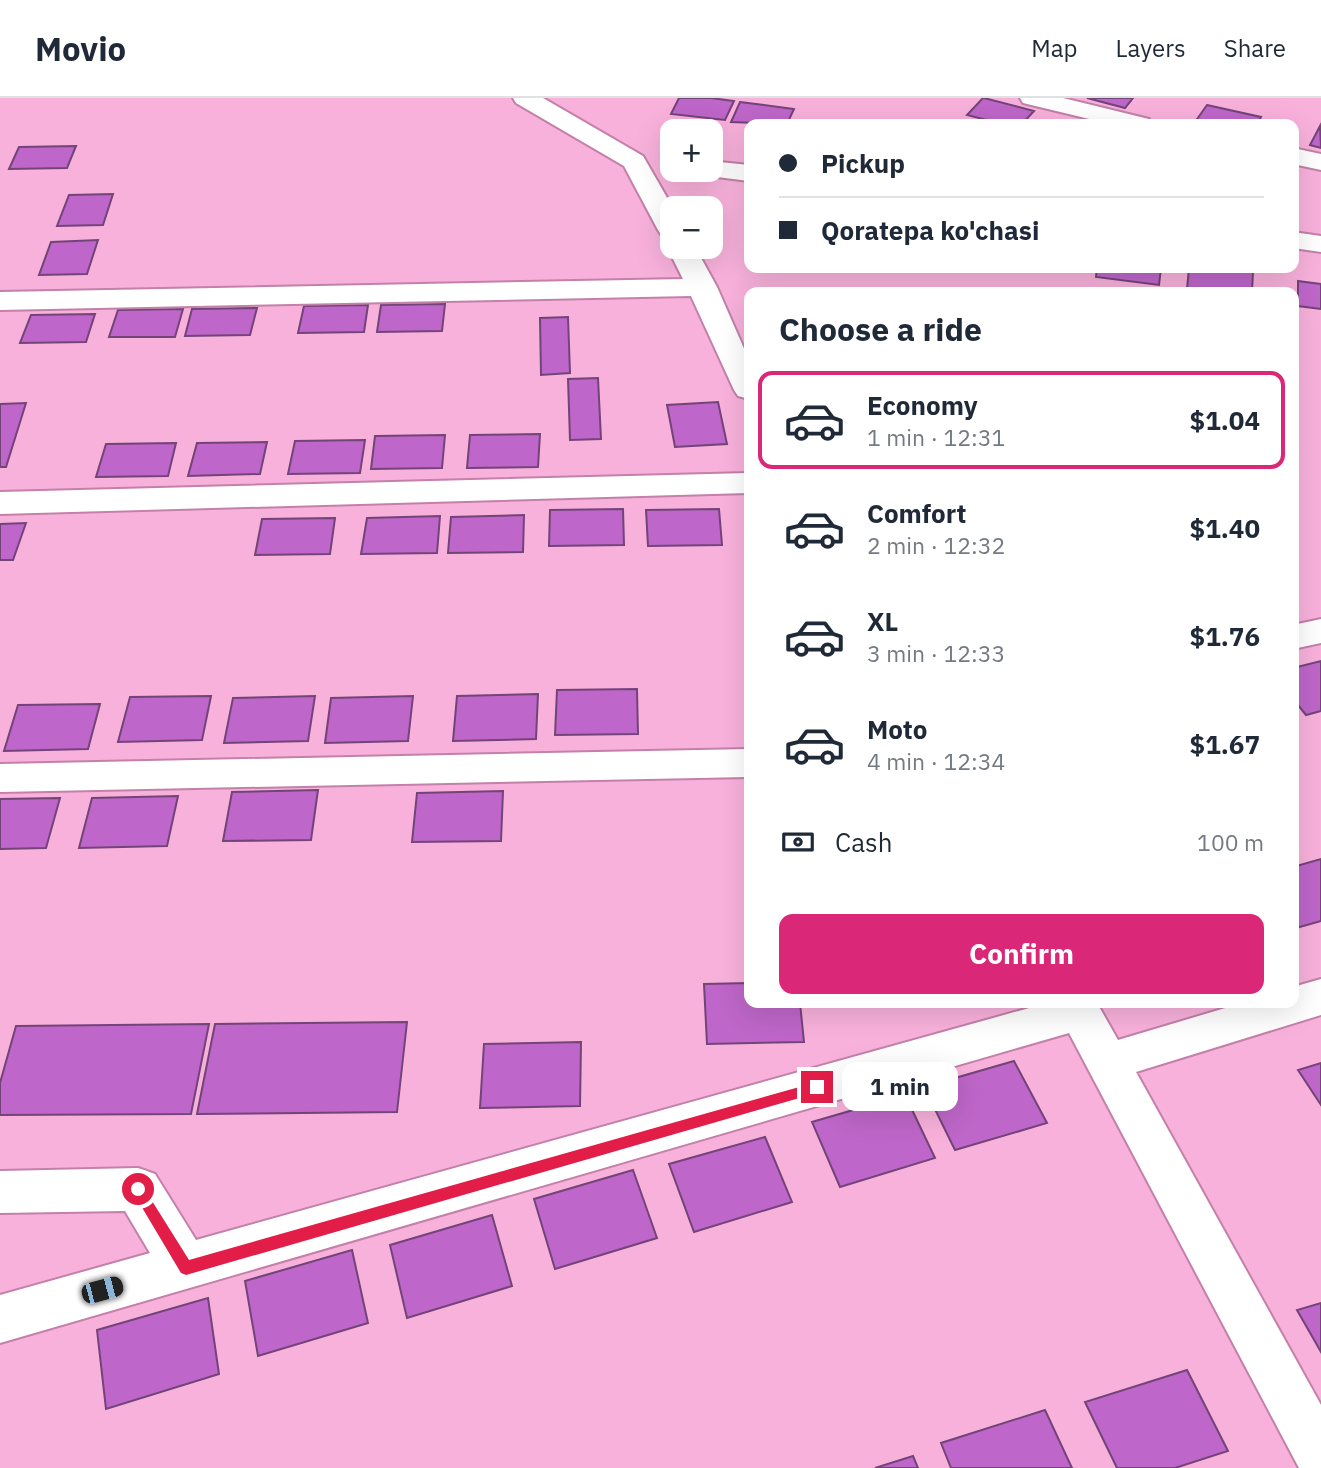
<!DOCTYPE html>
<meta charset="utf-8">
<style>
:root{--surface:#fff;--page:#f2f2f3;--text:#1f2937;--muted:#747a83;--line:#e0e1e3;--accent:#db2777}
body{margin:0;font-family:"IBM Plex Sans",sans-serif;background:var(--page);color:var(--text);height:100vh;display:flex;flex-direction:column;font-size:26px;white-space:nowrap}
*{box-sizing:border-box;margin:0}
p{font-size:23px;color:var(--muted)}
.icon{flex:none;width:38px;height:38px;fill:none;stroke:currentColor;stroke-width:2;stroke-linecap:round;stroke-linejoin:round}
.map{position:relative;flex:1;overflow:hidden}
.panel{position:absolute;left:744px;top:189px;width:555px;height:721px;display:flex;flex-direction:column;background:var(--surface);border-radius:14px;box-shadow:0 7px 28px #0002}
.panel>*{flex:none}
.hud{position:absolute;left:744px;top:21px;width:555px;height:154px;border-radius:14px;box-shadow:0 7px 28px #0002;display:grid;align-content:center;height:154px;padding:0 35px;background:var(--surface)}
.fabs{position:absolute;left:660px;top:21px;display:grid;gap:14px}
.fabs a{display:grid;place-items:center;width:63px;height:63px;border-radius:14px;background:var(--surface);box-shadow:0 7px 28px #0002;font-size:35px}
.end{position:absolute;width:32px;height:32px;margin:-16px;border:9px solid #e11d48;background:#fff;box-shadow:0 0 0 4px #fff}
.from{border-radius:50%}
.bubble{position:absolute;height:49px;border-radius:14px;background:var(--surface);box-shadow:0 7px 28px #0002;font-size:23px;font-weight:700;line-height:49px;text-align:center}
.car{position:absolute;width:21px;height:42px;margin:-21px -10px;border-radius:9px;box-shadow:0 0 5px 2px #0007;background:linear-gradient(#222 24%,#8ab4d8 0 40%,#222 0 76%,#8ab4d8 0 86%,#222 0)}
.hud b{display:flex;align-items:center;gap:24px;height:66px;font-size:26px}
.hud b+b{border-top:2px solid var(--line)}
.hud i{width:18px;height:18px;background:var(--text)}
ul{padding:0;list-style:none}
li{display:flex;align-items:center;gap:21px;height:98px;margin:0 14px 10px;padding:0 21px;border:4px solid transparent;border-radius:14px}
li div{flex:1}
li b{display:block;font-size:26px}
li em{font-style:normal;font-weight:700}
li.on{border-color:var(--accent)}
li>.icon{width:63px;height:63px;stroke-width:1.5}
h2{padding:0 35px;font-size:32px;line-height:84px}
.pay{display:flex;align-items:center;gap:18px;height:77px;padding:0 35px;font-size:26px}
.pay p{margin-inline-start:auto}
.cta{display:flex;gap:14px;margin-top:auto;padding:14px 35px}
.cta a{flex:1;height:80px;border-radius:14px;background:var(--accent);color:#fff;font-size:28px;font-weight:700;line-height:80px;text-align:center}
header{display:flex;align-items:center;gap:42px;box-sizing:border-box;height:98px;padding:0 35px;background:var(--surface);border-bottom:2px solid var(--line)}
header strong{font-size:33px}
nav{display:flex;gap:38px;margin-inline-start:auto;font-size:24px}
.map>svg:first-child{display:block}
</style>
<header>
<strong>Movio</strong>
<nav><a>Map</a><a>Layers</a><a>Share</a></nav>
</header>
<div class="map">
<svg width="1321" height="1370" viewBox="0 0 1321 1370">
<rect width="100%" height="100%" fill="#f8b1db"/>
<!-- building -->
<path fill="#be66c9" stroke="#724478" stroke-width="2" d="M 679,0 L 711,0 L 734,3 L 725,22 L 671,16 Z
M 983,0 L 984,0 L 1034,13 L 1022,26 L 1002,26 L 967,17 Z
M 1087,0 L 1133,0 L 1125,10 Z
M 740,4 L 794,11 L 787,26 L 731,24 Z
M 1207,7 L 1261,19 L 1257,26 L 1195,24 Z
M 1320,28 L 1321,50 L 1310,47 Z
M 76,48 L 67,70 L 9,71 L 19,49 Z
M 113,96 L 103,127 L 57,128 L 69,97 Z
M 98,142 L 87,176 L 39,177 L 51,144 Z
M 1097,170 L 1161,170 L 1159,187 L 1096,179 Z
M 1189,170 L 1253,174 L 1252,194 L 1187,191 Z
M 1298,183 L 1321,186 L 1321,211 L 1298,208 Z
M 445,206 L 442,233 L 377,234 L 381,207 Z
M 368,207 L 364,234 L 298,235 L 304,208 Z
M 257,210 L 250,237 L 185,238 L 192,211 Z
M 183,211 L 175,239 L 109,239 L 118,212 Z
M 95,216 L 86,244 L 20,245 L 31,217 Z
M 568,219 L 570,275 L 541,277 L 540,220 Z
M 598,280 L 601,341 L 570,342 L 568,281 Z
M 718,304 L 727,346 L 675,349 L 667,307 Z
M 26,305 L 6,369 L 0,369 L 0,306 Z
M 540,336 L 538,369 L 467,370 L 470,337 Z
M 445,337 L 442,370 L 371,371 L 375,338 Z
M 365,342 L 360,375 L 288,376 L 295,343 Z
M 267,344 L 260,376 L 188,378 L 197,345 Z
M 176,345 L 168,378 L 96,379 L 106,346 Z
M 623,411 L 624,447 L 549,448 L 550,412 Z
M 719,411 L 722,447 L 648,448 L 646,412 Z
M 524,417 L 523,454 L 448,455 L 451,419 Z
M 440,418 L 437,455 L 361,456 L 367,420 Z
M 335,420 L 330,456 L 255,457 L 262,421 Z
M 26,425 L 13,462 L 0,462 L 0,426 Z
M 1321,563 L 1321,613 L 1306,617 L 1293,601 L 1293,570 Z
M 637,591 L 638,636 L 555,637 L 557,592 Z
M 538,596 L 536,641 L 453,643 L 457,598 Z
M 211,598 L 202,642 L 118,644 L 130,599 Z
M 315,598 L 308,643 L 224,645 L 233,600 Z
M 413,598 L 408,643 L 325,645 L 331,600 Z
M 100,606 L 88,651 L 4,653 L 18,607 Z
M 318,692 L 311,742 L 223,743 L 232,694 Z
M 503,693 L 501,743 L 412,744 L 417,695 Z
M 178,698 L 167,748 L 79,750 L 92,700 Z
M 60,700 L 46,750 L 0,751 L 0,701 Z
M 1321,761 L 1321,823 L 1293,831 L 1293,769 Z
M 749,885 L 749,905 L 800,905 L 804,944 L 707,946 L 704,886 Z
M 407,924 L 397,1014 L 197,1016 L 215,926 Z
M 209,926 L 191,1016 L 0,1017 L 0,985 L 16,928 Z
M 581,944 L 580,1008 L 480,1010 L 484,946 Z
M 1014,963 L 1047,1025 L 955,1052 L 924,989 Z
M 1321,965 L 1321,1007 L 1298,972 Z
M 905,997 L 935,1060 L 840,1089 L 812,1024 Z
M 765,1039 L 792,1104 L 694,1134 L 669,1066 Z
M 633,1072 L 657,1140 L 555,1171 L 534,1101 Z
M 492,1117 L 512,1188 L 407,1220 L 390,1147 Z
M 352,1152 L 368,1225 L 258,1258 L 245,1183 Z
M 208,1200 L 219,1276 L 106,1311 L 97,1232 Z
M 1321,1205 L 1321,1254 L 1297,1212 Z
M 1187,1272 L 1228,1353 L 1175,1370 L 1117,1370 L 1085,1304 Z
M 1045,1312 L 1072,1370 L 951,1370 L 941,1345 Z
M 913,1358 L 918,1370 L 875,1370 Z"/>
<g fill="none" stroke-linecap="round" stroke-linejoin="round">
<defs>
<path id="minor" d="M 513,0 L 543,0 L 643,58 L 673,110 L 672,140 L 662,138 L 658,132 L 624,68 L 516,5 Z
M 1020,0 L 1063,0 L 1149,21 L 1153,26 L 1110,26 L 1023,5 Z
M 1293,50 L 1321,56 L 1321,72 L 1293,66 Z
M 710,63 L 749,67 L 749,83 L 701,77 L 697,72 L 710,72 Z
M 1293,134 L 1321,138 L 1321,154 L 1293,150 Z
M 672,143 L 672,149 L 695,149 L 717,189 L 749,262 L 749,301 L 738,298 L 734,292 L 691,198 L 0,212 L 0,194 L 683,181 L 667,149 Z
M 749,375 L 749,395 L 0,416 L 0,394 Z
M 1321,521 L 1321,545 L 1293,551 L 1293,527 Z
M 749,651 L 749,679 L 0,694 L 0,666 Z
M 1321,881 L 1321,917 L 1136,974 L 1321,1307 L 1321,1370 L 1299,1370 L 1069,935 L 0,1245 L 0,1197 L 150,1155 L 125,1113 L 0,1115 L 0,1073 L 138,1070 L 155,1076 L 196,1142 L 1047,905 L 1097,905 L 1118,942 L 1242,905 L 1293,905 L 1293,889 Z"/>
</defs>
<!-- minor casing -->
<use href="#minor" stroke="#c380a8" stroke-width="4"/>
<!-- minor -->
<use href="#minor" fill="#fff" fill-rule="evenodd"/>
</g>
<!-- route -->
<path fill="#e11d48" d="M 817,984 L 823,989 L 817,995 L 186,1177 L 181,1175 L 131,1091 L 138,1085 L 142,1087 L 189,1162 Z"/>
</svg>
<div class="fabs">
<a>+</a>
<a>−</a>
</div>
<i class="end from" style="left:138px;top:1091px"></i>
<i class="end" style="left:817px;top:989px"></i>
<div class="bubble" style="left:842px;top:964px;width:116px">1 min</div>
<i class="car" style="left:102px;top:1192px;rotate:75deg"></i>
<div class="hud">
<b><i class="from"></i>Pickup</b>
<b><i></i>Qoratepa ko'chasi</b>
</div>
<section class="panel">
<h2>Choose a ride</h2>
<ul>
<li class="on"><svg class="icon" aria-label="car" viewBox="0 0 24 24"><path d="M5 17H2v-5l4-1 3-4h7l3 4 3 1v5h-3M9 17h6M6 11h13"/><circle cx="7" cy="17" r="2"/><circle cx="17" cy="17" r="2"/></svg><div><b>Economy</b><p>1 min · 12:31</p></div><em>$1.04</em></li>
<li><svg class="icon" aria-label="car" viewBox="0 0 24 24"><path d="M5 17H2v-5l4-1 3-4h7l3 4 3 1v5h-3M9 17h6M6 11h13"/><circle cx="7" cy="17" r="2"/><circle cx="17" cy="17" r="2"/></svg><div><b>Comfort</b><p>2 min · 12:32</p></div><em>$1.40</em></li>
<li><svg class="icon" aria-label="car" viewBox="0 0 24 24"><path d="M5 17H2v-5l4-1 3-4h7l3 4 3 1v5h-3M9 17h6M6 11h13"/><circle cx="7" cy="17" r="2"/><circle cx="17" cy="17" r="2"/></svg><div><b>XL</b><p>3 min · 12:33</p></div><em>$1.76</em></li>
<li><svg class="icon" aria-label="car" viewBox="0 0 24 24"><path d="M5 17H2v-5l4-1 3-4h7l3 4 3 1v5h-3M9 17h6M6 11h13"/><circle cx="7" cy="17" r="2"/><circle cx="17" cy="17" r="2"/></svg><div><b>Moto</b><p>4 min · 12:34</p></div><em>$1.67</em></li>
</ul>
<div class="pay"><svg class="icon" aria-label="cash" viewBox="0 0 24 24"><path d="M3 7h18v10H3z"/><circle cx="12" cy="12" r="2"/></svg>Cash<p>100 m</p></div>
<div class="cta"><a>Confirm</a></div>
</section>
</div>
